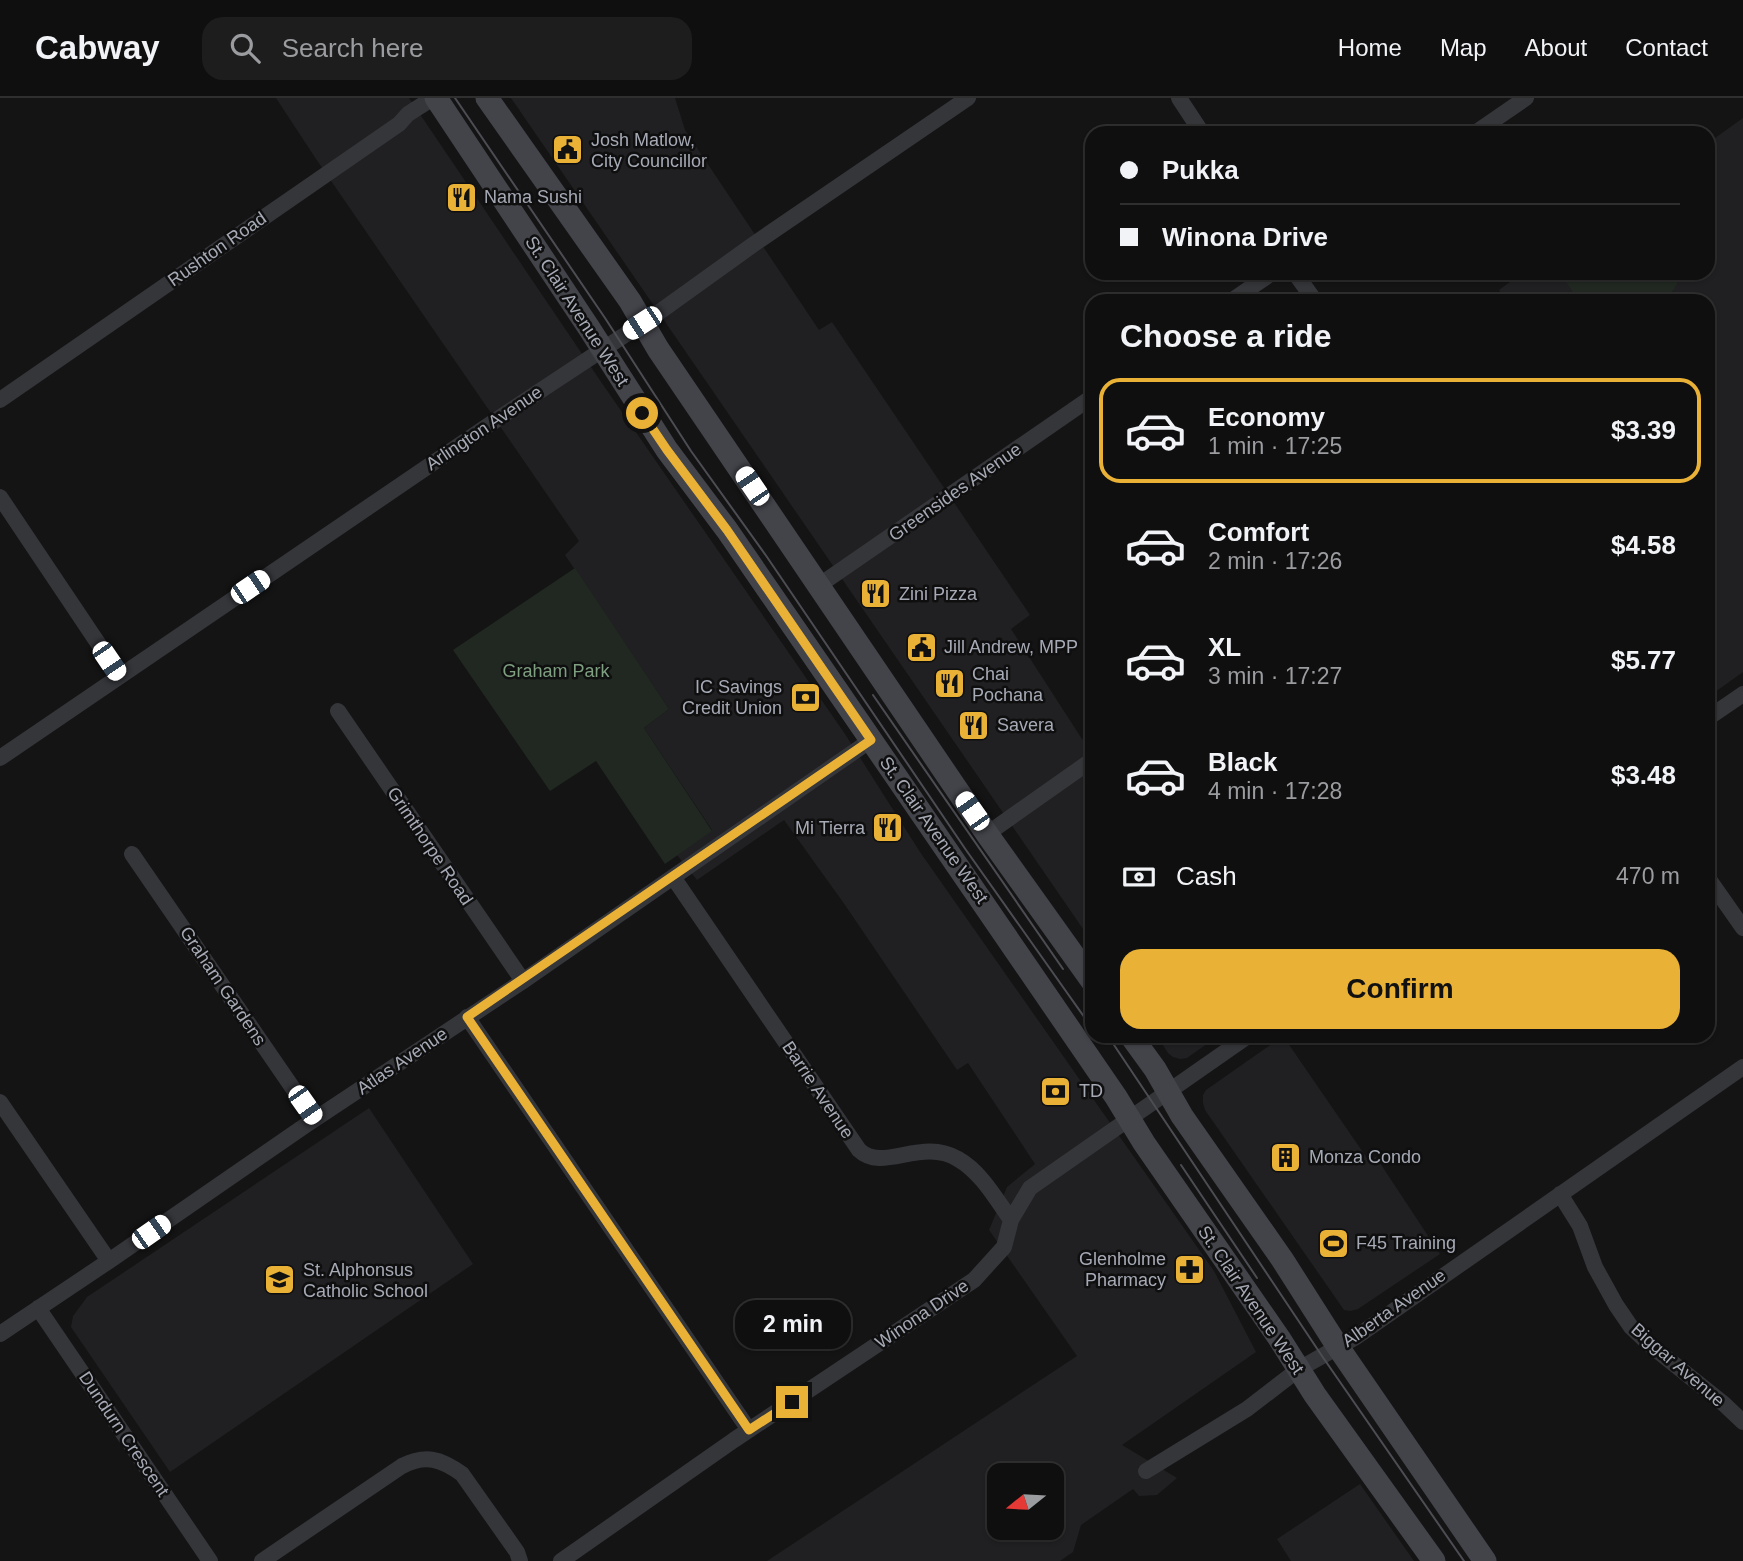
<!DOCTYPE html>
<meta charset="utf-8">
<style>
:root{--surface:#0f0f10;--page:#1d1d1e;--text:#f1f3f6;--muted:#9b9c9f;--line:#2f2f30;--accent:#eab137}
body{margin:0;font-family:Arial,sans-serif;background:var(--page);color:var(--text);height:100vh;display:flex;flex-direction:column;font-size:26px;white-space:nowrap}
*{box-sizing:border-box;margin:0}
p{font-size:23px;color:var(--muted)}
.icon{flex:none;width:38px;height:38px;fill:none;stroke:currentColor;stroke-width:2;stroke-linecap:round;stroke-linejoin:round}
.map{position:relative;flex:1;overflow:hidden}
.details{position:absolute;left:1085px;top:196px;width:630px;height:749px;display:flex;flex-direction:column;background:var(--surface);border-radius:21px;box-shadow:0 2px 5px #0004,0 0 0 2px var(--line)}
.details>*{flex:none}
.banner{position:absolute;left:1085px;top:28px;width:630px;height:154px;border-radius:21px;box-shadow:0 2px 5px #0004,0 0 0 2px var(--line);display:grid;align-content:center;height:154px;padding:0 35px;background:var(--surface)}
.needle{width:46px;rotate:252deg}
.tools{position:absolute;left:987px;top:1365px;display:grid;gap:14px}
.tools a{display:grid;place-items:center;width:77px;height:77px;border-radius:14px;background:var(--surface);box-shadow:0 2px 5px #0004,0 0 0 2px var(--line);font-size:35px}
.end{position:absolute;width:32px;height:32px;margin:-16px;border:9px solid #eab137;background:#111;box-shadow:0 0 0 4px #111}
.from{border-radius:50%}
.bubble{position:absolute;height:49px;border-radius:21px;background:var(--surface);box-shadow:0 2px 5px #0004,0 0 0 2px var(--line);font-size:23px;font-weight:600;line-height:49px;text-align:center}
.car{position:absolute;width:21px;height:42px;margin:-21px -10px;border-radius:9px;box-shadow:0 0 5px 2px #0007;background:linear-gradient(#fff 24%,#345 0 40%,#fff 0 76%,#345 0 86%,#fff 0)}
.banner b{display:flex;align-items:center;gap:24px;height:66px;font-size:26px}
.banner b+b{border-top:2px solid var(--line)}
.banner i{width:18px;height:18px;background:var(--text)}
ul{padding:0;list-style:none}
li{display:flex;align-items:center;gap:21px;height:105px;margin:0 14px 10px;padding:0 21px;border:4px solid transparent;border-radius:21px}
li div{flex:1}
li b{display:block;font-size:26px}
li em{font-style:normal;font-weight:600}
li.selected{border-color:var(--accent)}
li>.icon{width:63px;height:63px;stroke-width:1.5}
h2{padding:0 35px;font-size:32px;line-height:84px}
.pay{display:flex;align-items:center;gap:18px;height:77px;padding:0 35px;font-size:26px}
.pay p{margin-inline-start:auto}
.button{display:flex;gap:14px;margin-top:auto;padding:14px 35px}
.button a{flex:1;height:80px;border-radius:21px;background:var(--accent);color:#111;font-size:28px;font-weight:600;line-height:80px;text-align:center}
header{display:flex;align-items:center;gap:42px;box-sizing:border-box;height:98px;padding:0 35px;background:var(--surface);border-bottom:2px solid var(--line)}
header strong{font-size:33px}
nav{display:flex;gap:38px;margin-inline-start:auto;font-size:24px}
.search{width:490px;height:63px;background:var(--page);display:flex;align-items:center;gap:18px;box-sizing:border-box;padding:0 24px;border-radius:21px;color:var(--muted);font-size:26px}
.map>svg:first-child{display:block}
</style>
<header>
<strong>Cabway</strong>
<div class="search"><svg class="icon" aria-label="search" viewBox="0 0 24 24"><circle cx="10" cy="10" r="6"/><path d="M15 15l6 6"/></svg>Search here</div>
<nav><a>Home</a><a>Map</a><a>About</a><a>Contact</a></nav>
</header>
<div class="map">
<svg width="1743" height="1463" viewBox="0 0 1743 1463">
<rect width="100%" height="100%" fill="#141415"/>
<!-- built -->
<path fill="#202022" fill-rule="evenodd" d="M 276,0 L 409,0 L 597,278 L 845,636 L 920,754 L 1214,1173 L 1256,1254 L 1122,1347 L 1177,1380 L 1157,1397 L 1139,1398 L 1133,1391 L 1081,1427 L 1073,1454 L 1060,1463 L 767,1463 L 1077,1258 L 989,1132 L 1007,1089 L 1035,1066 L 968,965 L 957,972 L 845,807 L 784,722 L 697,782 L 677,757 L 712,732 L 644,630 L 669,611 L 565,457 L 579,443 L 316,61 ZM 999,1377 L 1052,1377 L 1052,1430 L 999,1430 Z
M 511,0 L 675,0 L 685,32 L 819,232 L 832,224 L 1030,517 L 1011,531 L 1082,641 L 1092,648 L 1092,844 Z
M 1743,20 L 1743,574 L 1708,599 L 1708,203 L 1506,203 L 1499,192 L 1522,175 L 1708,175 L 1708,45 Z
M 1157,938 L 1218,938 L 1187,960 L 1180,961 L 1173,959 L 1168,955 Z
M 1283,938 L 1369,1063 L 1376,1059 L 1440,1156 L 1358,1211 L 1350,1213 L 1344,1212 L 1205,1012 L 1203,1005 L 1203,997 L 1206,992 Z
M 369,1010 L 473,1166 L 170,1374 L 71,1229 L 73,1218 L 87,1199 Z
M 1360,1386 L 1414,1463 L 1291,1463 L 1277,1441 Z"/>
<!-- green -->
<path fill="#202821" d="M 1560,175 L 1677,175 L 1677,186 L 1666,203 L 1579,203 Z
M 575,470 L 669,611 L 644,630 L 712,733 L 665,766 L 596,663 L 550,693 L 453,552 Z"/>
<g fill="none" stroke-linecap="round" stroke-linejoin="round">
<!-- minor -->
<path stroke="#35363a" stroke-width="16" d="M 1179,0 L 1202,35
M 1475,35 L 1526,0
M 1295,175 L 1315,203
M 1231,203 L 1272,175
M 0,302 L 399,26 L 408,16 L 433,0
M 0,399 L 120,578
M 818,488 L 1092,299
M 338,613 L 523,883
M 1708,620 L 1743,596
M 0,660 L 502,318 L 658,215 L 754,146 L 968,0
M 987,736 L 1092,662
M 132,756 L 314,1021
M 673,779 L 859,1052 C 883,1075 921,1039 958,1061 C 981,1074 996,1101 1011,1122
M 1708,780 L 1743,830
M 467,919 L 749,1332
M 0,1004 L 109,1163
M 1560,1096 L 1580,1128 L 1595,1169 L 1616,1207 L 1631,1229 L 1649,1246 L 1724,1306 L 1743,1324
M 38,1210 L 210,1463
M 0,1236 L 109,1163 L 306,1027 L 523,883 L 871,642
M 1146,1373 L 1247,1311 L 1299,1271 L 1356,1239 L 1743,969
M 262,1463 L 402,1368 C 426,1356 441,1361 462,1376 L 517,1454 L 520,1463
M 561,1463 L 734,1342 L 974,1182 L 1004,1149 L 1011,1122 L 1030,1090 L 1248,938"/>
<!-- secondary -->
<path stroke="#43444a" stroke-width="23" d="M 436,0 L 589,230 L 667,352 L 727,432 L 1116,999 L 1144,1045 L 1279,1240 L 1315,1297 L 1434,1463
M 487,0 L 630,203 L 658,251 L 987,736 L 1092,883
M 1131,938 L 1155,971 L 1182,1018 L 1282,1161 L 1338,1249 L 1485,1463"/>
<!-- tram -->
<path stroke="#4c4d53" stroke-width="2" d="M 455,0 L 605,220 L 691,353 L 767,459 L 966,752 L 1092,930
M 873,597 L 1063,871
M 1108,938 L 1322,1258 L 1464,1463
M 1181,1067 L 1257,1180"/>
</g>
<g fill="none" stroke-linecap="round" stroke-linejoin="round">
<!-- route -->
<path stroke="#eab137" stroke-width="9" d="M 642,315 L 667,352 L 727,432 L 871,642 L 467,919 L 749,1332 L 792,1304"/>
</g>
<!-- icons -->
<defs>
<symbol id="civic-square" viewBox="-11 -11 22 22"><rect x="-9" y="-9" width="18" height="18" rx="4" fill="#eab137" stroke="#0f0f10"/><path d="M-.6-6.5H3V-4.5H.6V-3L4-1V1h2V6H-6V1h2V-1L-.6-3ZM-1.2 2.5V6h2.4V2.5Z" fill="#111"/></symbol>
<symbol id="restaurant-square" viewBox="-11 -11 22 22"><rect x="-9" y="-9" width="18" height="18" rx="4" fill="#eab137" stroke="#0f0f10"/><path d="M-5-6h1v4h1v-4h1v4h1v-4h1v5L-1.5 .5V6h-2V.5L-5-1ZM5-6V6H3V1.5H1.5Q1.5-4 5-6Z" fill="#111"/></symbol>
<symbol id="bank-square" viewBox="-11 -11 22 22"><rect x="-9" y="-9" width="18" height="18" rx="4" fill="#eab137" stroke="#0f0f10"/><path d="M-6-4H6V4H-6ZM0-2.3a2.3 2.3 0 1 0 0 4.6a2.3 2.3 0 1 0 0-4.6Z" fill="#111"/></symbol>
<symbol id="building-square" viewBox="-11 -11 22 22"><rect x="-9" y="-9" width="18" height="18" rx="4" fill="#eab137" stroke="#0f0f10"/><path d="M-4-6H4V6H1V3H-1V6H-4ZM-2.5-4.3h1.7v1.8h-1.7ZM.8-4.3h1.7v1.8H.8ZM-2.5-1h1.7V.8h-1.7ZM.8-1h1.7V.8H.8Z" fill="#111"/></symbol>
<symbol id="stadium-square" viewBox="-11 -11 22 22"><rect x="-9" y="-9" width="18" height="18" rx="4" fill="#eab137" stroke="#0f0f10"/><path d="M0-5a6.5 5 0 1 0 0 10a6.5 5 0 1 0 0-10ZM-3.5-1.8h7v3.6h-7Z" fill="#111"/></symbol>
<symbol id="pharmacy-square" viewBox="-11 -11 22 22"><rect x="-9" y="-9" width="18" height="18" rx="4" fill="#eab137" stroke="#0f0f10"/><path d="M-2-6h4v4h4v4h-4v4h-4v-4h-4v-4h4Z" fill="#111"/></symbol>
<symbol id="school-square" viewBox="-11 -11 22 22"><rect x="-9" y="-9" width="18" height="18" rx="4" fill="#eab137" stroke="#0f0f10"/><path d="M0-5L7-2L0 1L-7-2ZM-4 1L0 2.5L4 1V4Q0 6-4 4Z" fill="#111"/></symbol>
</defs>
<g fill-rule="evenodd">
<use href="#civic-square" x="550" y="34" width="35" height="35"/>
<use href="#restaurant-square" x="444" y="82" width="35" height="35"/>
<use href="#restaurant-square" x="858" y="478" width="35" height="35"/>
<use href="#civic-square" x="904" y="532" width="35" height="35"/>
<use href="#restaurant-square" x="932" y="568" width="35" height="35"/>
<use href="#bank-square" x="788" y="582" width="35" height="35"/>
<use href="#restaurant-square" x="956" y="610" width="35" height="35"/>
<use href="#restaurant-square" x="870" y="712" width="35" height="35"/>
<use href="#bank-square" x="1038" y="976" width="35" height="35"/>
<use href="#building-square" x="1268" y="1042" width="35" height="35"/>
<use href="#stadium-square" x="1316" y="1128" width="35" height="35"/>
<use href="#pharmacy-square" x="1172" y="1154" width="35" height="35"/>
<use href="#school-square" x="262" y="1164" width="35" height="35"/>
</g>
<g text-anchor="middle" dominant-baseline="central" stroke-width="5" stroke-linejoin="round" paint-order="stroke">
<!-- poi labels -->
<g font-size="18" fill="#a6aab5" stroke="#0f0f10" text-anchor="start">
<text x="591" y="42">Josh Matlow,<tspan x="591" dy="21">City Councillor</tspan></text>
<text x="484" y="99">Nama Sushi</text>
<text x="899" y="496">Zini Pizza</text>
<text x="944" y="549">Jill Andrew, MPP</text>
<text x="972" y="576">Chai<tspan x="972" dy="21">Pochana</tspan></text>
<text x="782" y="589" text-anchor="end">IC Savings<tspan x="782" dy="21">Credit Union</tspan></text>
<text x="997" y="627">Savera</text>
<text x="865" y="730" text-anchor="end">Mi Tierra</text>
<text x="1079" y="993">TD</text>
<text x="1309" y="1059">Monza Condo</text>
<text x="1356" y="1145">F45 Training</text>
<text x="1166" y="1161" text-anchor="end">Glenholme<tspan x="1166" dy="21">Pharmacy</tspan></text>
<text x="303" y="1172">St. Alphonsus<tspan x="303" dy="21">Catholic School</tspan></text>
</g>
<!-- street labels -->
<g font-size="18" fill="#a6aab5" stroke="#0f0f10">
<text transform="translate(217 151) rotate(-35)">Rushton Road</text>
<text transform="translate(577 213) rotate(57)">St. Clair Avenue West</text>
<text transform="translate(484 330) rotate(-34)">Arlington Avenue</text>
<text transform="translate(955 394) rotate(-35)">Greensides Avenue</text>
<text transform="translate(934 732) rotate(55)">St. Clair Avenue West</text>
<text transform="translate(430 748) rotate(56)">Grimthorpe Road</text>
<text transform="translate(223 888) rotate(56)">Graham Gardens</text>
<text transform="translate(402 963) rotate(-34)">Atlas Avenue</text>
<text transform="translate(818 992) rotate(56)">Barrie Avenue</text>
<text transform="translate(1251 1202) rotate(56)">St. Clair Avenue West</text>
<text transform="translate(1394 1210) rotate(-35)">Alberta Avenue</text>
<text transform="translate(922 1216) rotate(-34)">Winona Drive</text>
<text transform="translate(1678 1267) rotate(41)">Biggar Avenue</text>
<text transform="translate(124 1336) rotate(56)">Dundurn Crescent</text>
</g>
<!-- park labels -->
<g font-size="18" fill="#7e9f80" stroke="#0f0f10">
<text x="556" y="573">Graham Park</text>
</g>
</g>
</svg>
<div class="tools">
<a><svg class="needle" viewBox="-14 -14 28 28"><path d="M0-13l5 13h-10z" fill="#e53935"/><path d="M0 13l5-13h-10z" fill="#9b9c9f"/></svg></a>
</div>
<i class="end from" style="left:642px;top:315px"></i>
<i class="end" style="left:792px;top:1304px"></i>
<div class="bubble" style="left:735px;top:1202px;width:116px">2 min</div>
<i class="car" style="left:642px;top:225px;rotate:237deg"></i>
<i class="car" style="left:752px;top:388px;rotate:326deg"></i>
<i class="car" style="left:250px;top:489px;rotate:56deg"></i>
<i class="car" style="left:109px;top:563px;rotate:146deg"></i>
<i class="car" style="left:972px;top:713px;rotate:325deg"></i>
<i class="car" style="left:305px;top:1007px;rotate:145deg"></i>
<i class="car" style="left:151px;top:1134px;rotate:55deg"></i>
<div class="banner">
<b><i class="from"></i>Pukka</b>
<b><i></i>Winona Drive</b>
</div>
<section class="details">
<h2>Choose a ride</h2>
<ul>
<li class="selected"><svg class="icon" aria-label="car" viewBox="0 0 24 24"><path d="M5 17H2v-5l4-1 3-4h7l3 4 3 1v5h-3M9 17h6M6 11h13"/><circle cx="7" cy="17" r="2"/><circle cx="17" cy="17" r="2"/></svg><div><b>Economy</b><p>1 min · 17:25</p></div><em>$3.39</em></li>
<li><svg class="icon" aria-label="car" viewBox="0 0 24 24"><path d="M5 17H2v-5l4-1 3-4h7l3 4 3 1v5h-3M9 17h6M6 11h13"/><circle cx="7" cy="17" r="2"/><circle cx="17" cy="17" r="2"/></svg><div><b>Comfort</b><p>2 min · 17:26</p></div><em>$4.58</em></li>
<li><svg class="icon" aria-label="car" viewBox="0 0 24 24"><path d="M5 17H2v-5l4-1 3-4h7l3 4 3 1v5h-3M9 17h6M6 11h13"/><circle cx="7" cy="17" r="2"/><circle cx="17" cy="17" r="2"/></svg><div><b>XL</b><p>3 min · 17:27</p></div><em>$5.77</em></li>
<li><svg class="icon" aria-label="car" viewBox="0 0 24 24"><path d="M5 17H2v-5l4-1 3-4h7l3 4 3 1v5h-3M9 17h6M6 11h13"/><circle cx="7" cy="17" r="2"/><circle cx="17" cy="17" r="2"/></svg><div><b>Black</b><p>4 min · 17:28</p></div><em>$3.48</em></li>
</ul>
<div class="pay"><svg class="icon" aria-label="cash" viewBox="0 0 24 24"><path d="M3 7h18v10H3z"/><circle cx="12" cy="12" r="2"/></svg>Cash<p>470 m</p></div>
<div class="button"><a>Confirm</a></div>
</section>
</div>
